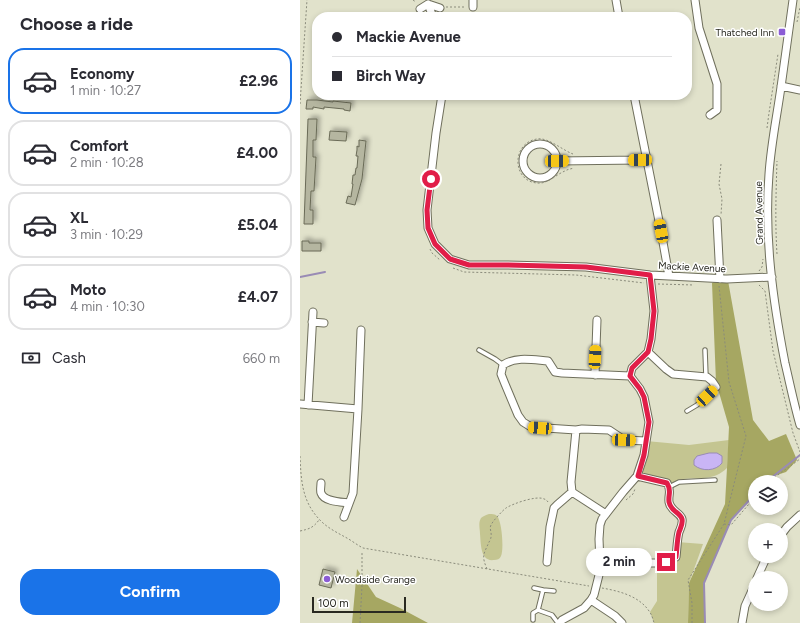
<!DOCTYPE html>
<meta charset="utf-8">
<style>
:root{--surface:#fff;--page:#f7f7f7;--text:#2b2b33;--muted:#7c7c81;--line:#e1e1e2;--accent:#1a73e8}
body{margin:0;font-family:Figtree,sans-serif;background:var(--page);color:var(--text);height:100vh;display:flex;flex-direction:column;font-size:15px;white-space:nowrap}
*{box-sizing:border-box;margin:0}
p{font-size:13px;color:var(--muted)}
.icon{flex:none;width:22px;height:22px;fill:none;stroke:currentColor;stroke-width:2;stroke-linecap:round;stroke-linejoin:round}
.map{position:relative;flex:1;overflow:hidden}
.side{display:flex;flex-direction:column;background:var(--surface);width:300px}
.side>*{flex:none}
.guide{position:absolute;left:12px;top:12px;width:380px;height:88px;border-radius:16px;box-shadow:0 2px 6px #0003;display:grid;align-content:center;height:88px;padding:0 20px;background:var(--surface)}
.fabs{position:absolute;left:448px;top:475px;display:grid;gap:8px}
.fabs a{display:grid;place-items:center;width:40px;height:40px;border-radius:50%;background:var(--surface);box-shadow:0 2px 6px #0003;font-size:20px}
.scale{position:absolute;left:12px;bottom:10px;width:94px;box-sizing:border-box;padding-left:4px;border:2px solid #292921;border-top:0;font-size:11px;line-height:14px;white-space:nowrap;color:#292921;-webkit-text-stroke:3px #fff;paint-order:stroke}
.end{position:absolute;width:18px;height:18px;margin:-9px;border:5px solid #e11d48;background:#fff;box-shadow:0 0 0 2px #fff}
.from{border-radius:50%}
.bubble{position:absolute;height:28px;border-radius:14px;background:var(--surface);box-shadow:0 2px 6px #0003;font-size:13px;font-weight:700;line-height:28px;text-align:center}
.car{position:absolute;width:12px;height:24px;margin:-12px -6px;border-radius:5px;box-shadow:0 0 3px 1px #0007;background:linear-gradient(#f5c518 24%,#345 0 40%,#f5c518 0 76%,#345 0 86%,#f5c518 0)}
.guide b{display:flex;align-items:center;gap:14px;height:38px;font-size:15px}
.guide b+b{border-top:1px solid var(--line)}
.guide i{width:10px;height:10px;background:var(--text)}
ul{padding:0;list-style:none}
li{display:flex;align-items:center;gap:12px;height:66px;margin:0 8px 6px;padding:0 12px;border:2px solid var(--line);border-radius:16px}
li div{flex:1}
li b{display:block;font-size:15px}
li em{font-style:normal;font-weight:700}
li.active{border-color:var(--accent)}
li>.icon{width:36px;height:36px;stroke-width:1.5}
h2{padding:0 20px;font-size:18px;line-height:48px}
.pay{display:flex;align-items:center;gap:10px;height:44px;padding:0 20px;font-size:15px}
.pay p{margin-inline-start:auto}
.action{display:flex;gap:8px;margin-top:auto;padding:8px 20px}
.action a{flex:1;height:46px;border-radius:16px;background:var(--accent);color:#fff;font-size:16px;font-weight:700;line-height:46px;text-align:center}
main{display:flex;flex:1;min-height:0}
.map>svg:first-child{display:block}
</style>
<main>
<section class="side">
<h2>Choose a ride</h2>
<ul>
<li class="active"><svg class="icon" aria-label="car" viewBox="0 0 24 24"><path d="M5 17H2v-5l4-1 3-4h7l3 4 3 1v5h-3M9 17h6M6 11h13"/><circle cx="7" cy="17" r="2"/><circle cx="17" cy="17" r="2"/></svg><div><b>Economy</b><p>1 min · 10:27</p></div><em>£2.96</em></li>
<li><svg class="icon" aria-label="car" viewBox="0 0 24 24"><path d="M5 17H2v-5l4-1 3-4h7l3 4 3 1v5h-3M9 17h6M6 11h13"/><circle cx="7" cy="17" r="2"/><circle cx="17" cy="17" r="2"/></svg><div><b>Comfort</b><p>2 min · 10:28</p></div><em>£4.00</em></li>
<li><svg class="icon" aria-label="car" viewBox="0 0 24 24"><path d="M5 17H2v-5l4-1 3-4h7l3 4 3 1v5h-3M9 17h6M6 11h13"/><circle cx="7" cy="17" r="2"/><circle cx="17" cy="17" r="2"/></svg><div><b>XL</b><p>3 min · 10:29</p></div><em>£5.04</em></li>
<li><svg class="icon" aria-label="car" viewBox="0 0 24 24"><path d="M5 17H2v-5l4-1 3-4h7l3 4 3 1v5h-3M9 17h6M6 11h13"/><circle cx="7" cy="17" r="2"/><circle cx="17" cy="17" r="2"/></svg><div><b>Moto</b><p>4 min · 10:30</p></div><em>£4.07</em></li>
</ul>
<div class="pay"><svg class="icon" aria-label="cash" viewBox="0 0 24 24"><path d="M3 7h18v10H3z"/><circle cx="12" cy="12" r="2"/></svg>Cash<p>660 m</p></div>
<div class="action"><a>Confirm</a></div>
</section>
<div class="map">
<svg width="500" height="623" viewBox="0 0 500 623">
<defs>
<filter id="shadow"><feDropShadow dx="3" dy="-3" stdDeviation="2" flood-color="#0004"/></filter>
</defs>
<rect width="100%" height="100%" fill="#e1e2cb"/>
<!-- green -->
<path fill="#c4c591" d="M 429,440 L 427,468 C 414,481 399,477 383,479 C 377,480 371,484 365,483 C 356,482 346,478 337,476 L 346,441 L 389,445 Z
M 189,514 C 192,514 195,514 197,516 C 202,521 204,550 201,556 C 200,559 197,560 194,560 C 180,562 181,543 180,534 C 180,529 178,523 181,518 C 183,516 186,515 189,514 Z
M 377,542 L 403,544 L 389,583 L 388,623 L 354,623 L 350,612 L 357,601 L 357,563 L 371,560 Z"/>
<!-- forest -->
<path fill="#a6a762" d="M 427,275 L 453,420 L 469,441 L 486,434 L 497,460 L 486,472 L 468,478 L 464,482 L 455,482 L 455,493 L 431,520 L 404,583 L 405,623 L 388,623 L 389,583 L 425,504 L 427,468 L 429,427 L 416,382 L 412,283 Z
M 57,569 L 76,597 L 100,608 L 128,623 L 52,623 Z"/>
<!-- water -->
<path fill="#c9b5f5" stroke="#998bb5" d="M 409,453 L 417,453 L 422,456 L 422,463 C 416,471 402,472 394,465 L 394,460 L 397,456 Z"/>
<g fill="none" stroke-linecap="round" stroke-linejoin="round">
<!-- stream -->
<path stroke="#998bb5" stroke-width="2" d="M 0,277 L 25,272
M 466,482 L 500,455
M 405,623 L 404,583 L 431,520 L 455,494"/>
</g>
<!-- building -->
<path fill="#b5b6a0" stroke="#6a6b57" filter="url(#shadow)" d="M 7,100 L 17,100 L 33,102 L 33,101 L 51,103 L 50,111 L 44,110 L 44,109 L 24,107 L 24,109 L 13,107 L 13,109 L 6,109 Z
M 8,119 L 17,119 L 16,140 L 13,140 L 13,157 L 16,157 L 14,191 L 11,191 L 10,210 L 13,210 L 13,224 L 4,224 Z
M 30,131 L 47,132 L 46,141 L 29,140 Z
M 59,140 L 66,141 L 62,179 L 55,205 L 46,203 L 48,196 L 51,197 L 53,184 L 52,184 L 53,175 L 55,175 L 56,168 L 57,168 L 58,156 L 56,156 L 57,150 L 57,146 L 59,147 Z
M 2,241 L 9,241 L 9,243 L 21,243 L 21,251 L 2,251 Z
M 23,569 L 35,572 L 31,588 L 19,585 Z"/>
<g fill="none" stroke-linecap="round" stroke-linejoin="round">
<defs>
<path id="lane" d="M 179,350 L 195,359 L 203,365
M 405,350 L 406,377
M 387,411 L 397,405 L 416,387
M 369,487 L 379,482 L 415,480
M 234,588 L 243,590 L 238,610 L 252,615 L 258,623
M 243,590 L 254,591
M 233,620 L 233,613 L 238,610"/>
<path id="street" d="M 316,0 L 319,17
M 395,0 L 399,28 L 417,84 L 417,110 L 410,115
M 493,0 C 489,29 485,58 481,87 C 477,116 471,144 469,174 C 464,237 473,301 485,363 C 490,384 494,404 500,425
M 128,4 L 140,8
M 173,7 L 173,0
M 120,9 L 128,4 L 133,17
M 481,86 L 500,90
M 142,95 L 136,133 L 127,210 L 128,228 L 135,244 L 150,259 L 169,265 L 206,265 L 286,267 L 350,275 L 427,279 L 472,277
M 334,95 L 361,231 L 369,276
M223 161a17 17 0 1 1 34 0a17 17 0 1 1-34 0Z
M 257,161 L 340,160 L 346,158
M 417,220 L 420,279
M 12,322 L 24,323
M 348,352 L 366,369 L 373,374 L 407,377 L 412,381 L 416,387
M 295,375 L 297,320
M 0,404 L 58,409
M 8,405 L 13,312
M 276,430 L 231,427 L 223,422 L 218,415 L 205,384 L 201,374 L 203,365 C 216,356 234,360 248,361 L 255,372 L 262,373 L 330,376
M 21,483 C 21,486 20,491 21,493 C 24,502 42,502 49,503
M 306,514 L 272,492 L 271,482 L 276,430 L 282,429 L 309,430 L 324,440 L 346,441
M 44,517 L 53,493 L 58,409 L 61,330
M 481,535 L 487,527 L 500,515
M 247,562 L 250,527 L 253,513 L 254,508 L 257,505 L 272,492
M 300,563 L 357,563 L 366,562 L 376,557 C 377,549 377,540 379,532 C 381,527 383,524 382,519 C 380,512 371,512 369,502 C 368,494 372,491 367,483 L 337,476
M 457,578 L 467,556
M 291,600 L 315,616 L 322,623
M 260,623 L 262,620 L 284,608 L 291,600 L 294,595 L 299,575 L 300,563 L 299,539 L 300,525 L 302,519 L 323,492 L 337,476 L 344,455 L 349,422 L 344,397 L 340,389 L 330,376 L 332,368 L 348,352 L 351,339 L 354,311 L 350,275
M 442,623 L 445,606 L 455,584"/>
</defs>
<!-- lane casing -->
<use href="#lane" stroke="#6f6f5c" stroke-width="5.5"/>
<!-- street casing -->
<use href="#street" stroke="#6f6f5c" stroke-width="9"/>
<!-- path -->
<path stroke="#8a8b7b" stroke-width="1" stroke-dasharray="2 2" stroke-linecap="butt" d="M 113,0 L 116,2
M 146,7 L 165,7
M 497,22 L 500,7
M 0,104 L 7,0
M 467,128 L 469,113 L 478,54
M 273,154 C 262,150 248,137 237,139 C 210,143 212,185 241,183 C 250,182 257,174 265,171 C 268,169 271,169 274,168
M 421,164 L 419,184 L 422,199 L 421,215
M 461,231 L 461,244
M 130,249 L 132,253 L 140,260
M 477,254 C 475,223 476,192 477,161
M 153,268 L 164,272 L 276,275 L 344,283
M 459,271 L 462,267 L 463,259
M 358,284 L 394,285
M 459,285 L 465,291 L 473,351 L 493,433 L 500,452
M 0,456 C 1,480 2,501 19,519 C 26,527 36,532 45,537 C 51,540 57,545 63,548 L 289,586
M 468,482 L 500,459
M 326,500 L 333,494 L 335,489
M 424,524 L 431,525 L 455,497
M 0,531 C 9,529 13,528 19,520
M 481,545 L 484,541
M 187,569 C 181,555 184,554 189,542 C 190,541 191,538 191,537 C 192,532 189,529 191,525 C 192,522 203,510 206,508 C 212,504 237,495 244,499 C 246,499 247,501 249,503
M 302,588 C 319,591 339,596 349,611 C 352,615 353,619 354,623
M 60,623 L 62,586 L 62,552
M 392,623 L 392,603 L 388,580 L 424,524 L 446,436 L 429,382 L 419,286"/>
<!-- lane -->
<use href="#lane" stroke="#fff" stroke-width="3.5"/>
<!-- street -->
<use href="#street" stroke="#fff" stroke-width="7"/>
</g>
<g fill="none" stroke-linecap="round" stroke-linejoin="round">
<!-- route -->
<path stroke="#e11d48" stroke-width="5" d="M 131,179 L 127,210 L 128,228 L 135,244 L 150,259 L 169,265 L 206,265 L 286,267 L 350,275 L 354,311 L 351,339 L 348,352 L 332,368 L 330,376 L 340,389 L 344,397 L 349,422 L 344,455 L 338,476 L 367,483 C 372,491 368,494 369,502 C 371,512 380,512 382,519 C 383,524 381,527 379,532 C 377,540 377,549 376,557 L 366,562"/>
</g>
<!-- markers -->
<g fill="#8b5cd5" stroke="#fff" stroke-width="1.5">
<rect x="478" y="28" width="8" height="8" rx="2"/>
<circle cx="27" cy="579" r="4"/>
</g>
<g text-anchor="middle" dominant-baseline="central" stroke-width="3" stroke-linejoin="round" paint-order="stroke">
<!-- poi labels -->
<g font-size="10" fill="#292921" stroke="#fff" text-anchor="end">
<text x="474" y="32">Thatched Inn</text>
<text x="35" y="579" text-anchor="start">Woodside Grange</text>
</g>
<!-- street labels -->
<g font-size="10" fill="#292921" stroke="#fff">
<text transform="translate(459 213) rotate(-91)">Grand Avenue</text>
<text transform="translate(392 267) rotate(3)">Mackie Avenue</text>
</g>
</g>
</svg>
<div class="fabs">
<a><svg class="icon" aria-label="layers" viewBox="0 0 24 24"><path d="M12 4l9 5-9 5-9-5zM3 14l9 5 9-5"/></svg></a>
<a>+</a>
<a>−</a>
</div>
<div class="scale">100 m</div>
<i class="end from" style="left:131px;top:179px"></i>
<i class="end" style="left:366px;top:562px"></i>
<div class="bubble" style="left:286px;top:548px;width:66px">2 min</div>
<i class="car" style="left:340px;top:160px;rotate:269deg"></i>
<i class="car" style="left:257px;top:161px;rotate:89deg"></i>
<i class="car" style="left:361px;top:231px;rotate:349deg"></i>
<i class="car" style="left:295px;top:357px;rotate:3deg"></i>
<i class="car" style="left:407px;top:396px;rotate:47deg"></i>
<i class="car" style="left:240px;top:428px;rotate:274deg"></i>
<i class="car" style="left:324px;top:440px;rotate:92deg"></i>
<div class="guide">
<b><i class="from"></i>Mackie Avenue</b>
<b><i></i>Birch Way</b>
</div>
</div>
</main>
